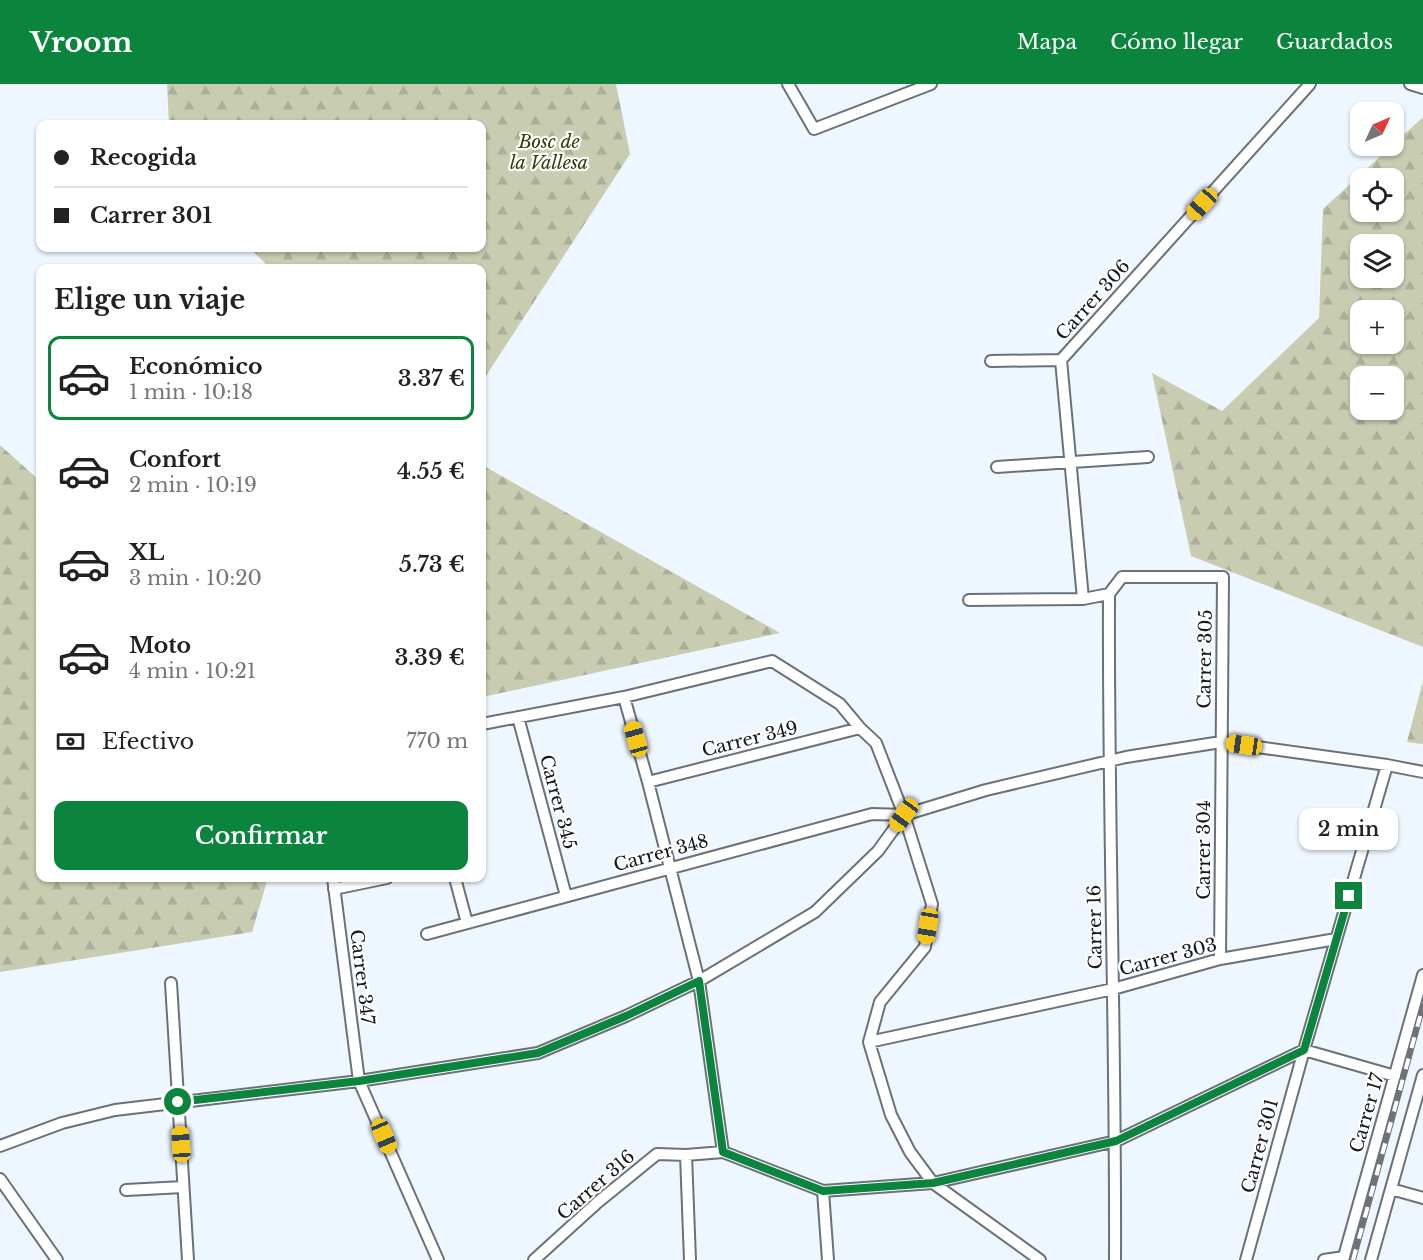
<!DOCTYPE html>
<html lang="es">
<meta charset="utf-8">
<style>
:root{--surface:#fff;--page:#f6f6f6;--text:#222;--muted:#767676;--line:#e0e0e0;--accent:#0b853e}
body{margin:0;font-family:"Libre Baskerville",serif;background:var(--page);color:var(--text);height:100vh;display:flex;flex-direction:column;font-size:22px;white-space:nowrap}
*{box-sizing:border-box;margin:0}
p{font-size:20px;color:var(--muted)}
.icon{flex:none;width:33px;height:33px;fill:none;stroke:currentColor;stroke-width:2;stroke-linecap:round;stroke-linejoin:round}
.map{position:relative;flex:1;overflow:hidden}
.side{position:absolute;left:36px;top:180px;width:450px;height:618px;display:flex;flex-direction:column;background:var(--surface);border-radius:12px;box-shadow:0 2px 4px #0004}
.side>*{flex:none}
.banner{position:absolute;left:36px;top:36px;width:450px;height:132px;border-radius:12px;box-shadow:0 2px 4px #0004;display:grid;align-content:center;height:132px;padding:0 18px;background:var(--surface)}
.needle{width:39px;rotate:46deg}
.controls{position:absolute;left:1350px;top:18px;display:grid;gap:12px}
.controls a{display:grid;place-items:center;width:54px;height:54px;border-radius:12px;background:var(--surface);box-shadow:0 2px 4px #0004;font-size:30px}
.end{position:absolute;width:27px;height:27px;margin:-14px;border:8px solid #0b853e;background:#fff;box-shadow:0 0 0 3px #fff}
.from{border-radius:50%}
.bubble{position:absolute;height:42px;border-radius:12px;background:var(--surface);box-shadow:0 2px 4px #0004;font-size:20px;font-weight:600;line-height:42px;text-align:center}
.car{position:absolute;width:18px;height:36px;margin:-18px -9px;border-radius:8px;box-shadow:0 0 4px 2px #0007;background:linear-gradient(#f5c518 24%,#345 0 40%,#f5c518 0 76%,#345 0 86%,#f5c518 0)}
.banner b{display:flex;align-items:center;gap:21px;height:57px;font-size:22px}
.banner b+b{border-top:2px solid var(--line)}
.banner i{width:15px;height:15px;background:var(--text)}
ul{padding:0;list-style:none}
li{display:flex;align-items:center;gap:18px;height:84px;margin:0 12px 9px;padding:0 6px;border:3px solid transparent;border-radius:12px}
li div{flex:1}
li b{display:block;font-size:22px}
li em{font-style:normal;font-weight:600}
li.selected{border-color:var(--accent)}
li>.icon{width:54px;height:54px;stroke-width:1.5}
h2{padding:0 18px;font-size:27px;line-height:72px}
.pay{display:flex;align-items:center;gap:15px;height:66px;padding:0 18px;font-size:22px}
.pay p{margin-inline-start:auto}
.button{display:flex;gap:12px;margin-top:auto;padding:12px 18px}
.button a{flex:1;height:69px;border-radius:12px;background:var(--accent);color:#fff;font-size:24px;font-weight:600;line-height:69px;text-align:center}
header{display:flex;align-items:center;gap:36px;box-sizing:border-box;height:84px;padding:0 30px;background:var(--accent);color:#fff}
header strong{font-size:28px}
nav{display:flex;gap:33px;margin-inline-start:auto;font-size:21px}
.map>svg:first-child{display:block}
</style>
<header>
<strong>Vroom</strong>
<nav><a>Mapa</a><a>Cómo llegar</a><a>Guardados</a></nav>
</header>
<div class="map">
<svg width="1423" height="1176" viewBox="0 0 1423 1176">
<defs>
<pattern id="forest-firs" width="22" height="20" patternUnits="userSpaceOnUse" patternTransform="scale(1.5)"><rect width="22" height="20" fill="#c8ccb1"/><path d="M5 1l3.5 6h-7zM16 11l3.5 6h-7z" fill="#abae98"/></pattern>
</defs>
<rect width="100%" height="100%" fill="#eef6ff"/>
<!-- forest -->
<path fill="url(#forest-firs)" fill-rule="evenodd" d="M 167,0 L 616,0 L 630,70 L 482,298 L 482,184 L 270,184 L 250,164 L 482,164 L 482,40 L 169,40 Z
M 1422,34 L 1423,35 L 1423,563 L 1191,472 L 1152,289 L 1222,327 L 1319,234 L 1323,125 ZM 1360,94 L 1394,94 L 1394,128 L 1360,128 ZM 1360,160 L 1394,160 L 1394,194 L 1360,194 ZM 1360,226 L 1394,226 L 1394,260 L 1360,260 ZM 1360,292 L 1394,292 L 1394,326 L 1360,326 Z
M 0,361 L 40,397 L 40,794 L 268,794 L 252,848 L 0,888 Z
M 482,381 L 780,549 L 482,613 Z
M 1423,597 L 1423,660 L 1407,658 Z"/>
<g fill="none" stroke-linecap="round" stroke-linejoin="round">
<defs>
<path id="street" d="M 788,0 L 814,45 L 931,0
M 1410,0 L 1423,4
M 991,277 L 1061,276
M 997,383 L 1148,373
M 1109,510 C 1108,732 1116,954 1115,1176
M 1109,510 L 1122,493 L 1223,493 L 1220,875
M 1083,515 L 1061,276 L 1310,0
M 969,516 L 1083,515 L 1109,510
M 624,613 L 648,698 L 699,897 L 723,1068
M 518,633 L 566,812
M 482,640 L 624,613 L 772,577 L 840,620 L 860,644 L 876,659 L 904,731 L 932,820 L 925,863 L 880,918 L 869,958 L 891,1031 L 910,1068 L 933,1099 L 1040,1176
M 648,698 L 860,644
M 333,794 L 359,997 L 438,1176
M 455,794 L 467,839
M 334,805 L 387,794
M 427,850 L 872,730 L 904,731
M 171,899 L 188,1176
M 869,958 L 1113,905 L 1220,875 L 1336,855
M 0,1062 L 62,1039 L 115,1026 L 359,997 L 538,969 L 626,932 L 699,897 L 815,828 L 878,767 L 904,731 L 986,706 L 1126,673 L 1221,658 L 1387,681 L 1423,688
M 686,1071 L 690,1176
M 0,1095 L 57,1176
M 1391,1105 L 1423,1114
M 126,1106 L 183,1103
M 823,1107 L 828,1176
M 534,1176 L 598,1118 L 657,1070 L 686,1071 L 723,1068 L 823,1107 L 933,1099 L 1116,1057 L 1304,966 L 1395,992
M 1246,1176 L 1304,966 L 1387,681
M 1324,1176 L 1344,1173
M 1343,1176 L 1423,891
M 1371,1176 L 1423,991"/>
</defs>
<!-- street casing -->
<use href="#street" stroke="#6a7179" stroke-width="14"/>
<!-- street -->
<use href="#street" stroke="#fff" stroke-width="10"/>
<defs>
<path id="rail" d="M 1353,1176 L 1423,922"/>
</defs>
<!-- rail casing -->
<use href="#rail" stroke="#6f7379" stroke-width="6"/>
<!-- rail -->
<use href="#rail" stroke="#fff" stroke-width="4" stroke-dasharray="11" stroke-linecap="butt"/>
</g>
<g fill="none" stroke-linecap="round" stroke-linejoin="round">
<!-- route -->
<path stroke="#0b853e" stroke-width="8" d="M 178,1018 L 359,997 L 538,969 L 626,932 L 699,897 L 723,1068 L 823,1107 L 933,1099 L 1116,1057 L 1304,966 L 1349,812"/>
</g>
<g text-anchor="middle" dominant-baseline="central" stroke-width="4.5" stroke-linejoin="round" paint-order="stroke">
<!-- park labels -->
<g font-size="18" font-style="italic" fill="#363904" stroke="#fff">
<text x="549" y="58">Bosc de<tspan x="549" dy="21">la Vallesa</tspan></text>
</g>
<!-- street labels -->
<g font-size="18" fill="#16181c" stroke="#fff">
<text transform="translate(1093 216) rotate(-48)">Carrer 306</text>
<text transform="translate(1205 575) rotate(-89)">Carrer 305</text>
<text transform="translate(750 655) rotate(-14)">Carrer 349</text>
<text transform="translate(558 718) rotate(75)">Carrer 345</text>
<text transform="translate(1204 766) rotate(-90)">Carrer 304</text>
<text transform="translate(661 769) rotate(-15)">Carrer 348</text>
<text transform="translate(1095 843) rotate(-91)">Carrer 16</text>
<text transform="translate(1168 873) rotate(-15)">Carrer 303</text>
<text transform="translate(362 893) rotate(83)">Carrer 347</text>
<text transform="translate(1367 1029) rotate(-74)">Carrer 17</text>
<text transform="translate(1260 1062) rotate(-75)">Carrer 301</text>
<text transform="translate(596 1101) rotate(-41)">Carrer 316</text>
</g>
</g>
</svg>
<div class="controls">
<a><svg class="needle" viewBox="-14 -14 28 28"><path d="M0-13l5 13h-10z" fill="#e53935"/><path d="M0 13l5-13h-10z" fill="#767676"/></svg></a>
<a><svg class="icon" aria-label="locate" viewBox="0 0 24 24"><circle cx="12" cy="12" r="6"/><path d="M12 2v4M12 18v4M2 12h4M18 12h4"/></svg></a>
<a><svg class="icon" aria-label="layers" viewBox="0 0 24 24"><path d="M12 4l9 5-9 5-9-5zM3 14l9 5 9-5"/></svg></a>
<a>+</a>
<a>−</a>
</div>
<i class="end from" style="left:178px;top:1018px"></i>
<i class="end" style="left:1349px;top:812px"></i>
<div class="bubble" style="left:1299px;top:724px;width:99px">2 min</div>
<i class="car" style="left:1202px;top:120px;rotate:222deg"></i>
<i class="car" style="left:636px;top:655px;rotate:344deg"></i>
<i class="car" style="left:1244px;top:661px;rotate:278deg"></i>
<i class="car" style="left:904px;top:731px;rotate:216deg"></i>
<i class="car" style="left:928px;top:842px;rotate:189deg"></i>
<i class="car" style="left:384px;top:1052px;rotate:157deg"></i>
<i class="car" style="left:181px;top:1060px;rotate:356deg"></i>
<div class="banner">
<b><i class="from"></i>Recogida</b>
<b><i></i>Carrer 301</b>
</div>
<section class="side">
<h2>Elige un viaje</h2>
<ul>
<li class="selected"><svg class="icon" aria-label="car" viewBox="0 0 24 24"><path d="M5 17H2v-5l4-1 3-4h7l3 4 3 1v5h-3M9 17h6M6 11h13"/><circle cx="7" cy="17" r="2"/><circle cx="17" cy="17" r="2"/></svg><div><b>Económico</b><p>1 min · 10:18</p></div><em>3.37 €</em></li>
<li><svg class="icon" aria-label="car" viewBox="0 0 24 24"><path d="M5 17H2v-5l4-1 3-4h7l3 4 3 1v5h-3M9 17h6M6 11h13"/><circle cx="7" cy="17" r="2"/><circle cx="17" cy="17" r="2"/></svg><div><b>Confort</b><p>2 min · 10:19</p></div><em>4.55 €</em></li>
<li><svg class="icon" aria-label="car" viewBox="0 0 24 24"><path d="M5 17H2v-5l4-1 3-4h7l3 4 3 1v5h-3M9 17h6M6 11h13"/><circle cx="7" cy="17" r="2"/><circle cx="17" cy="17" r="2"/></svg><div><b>XL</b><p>3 min · 10:20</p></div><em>5.73 €</em></li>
<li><svg class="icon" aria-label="car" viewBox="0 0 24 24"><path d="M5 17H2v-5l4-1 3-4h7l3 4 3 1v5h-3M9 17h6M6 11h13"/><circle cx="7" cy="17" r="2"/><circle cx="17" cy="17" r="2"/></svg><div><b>Moto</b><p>4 min · 10:21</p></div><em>3.39 €</em></li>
</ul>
<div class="pay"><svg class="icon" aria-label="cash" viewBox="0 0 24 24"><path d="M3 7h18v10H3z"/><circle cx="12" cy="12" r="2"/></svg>Efectivo<p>770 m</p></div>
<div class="button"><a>Confirmar</a></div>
</section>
</div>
